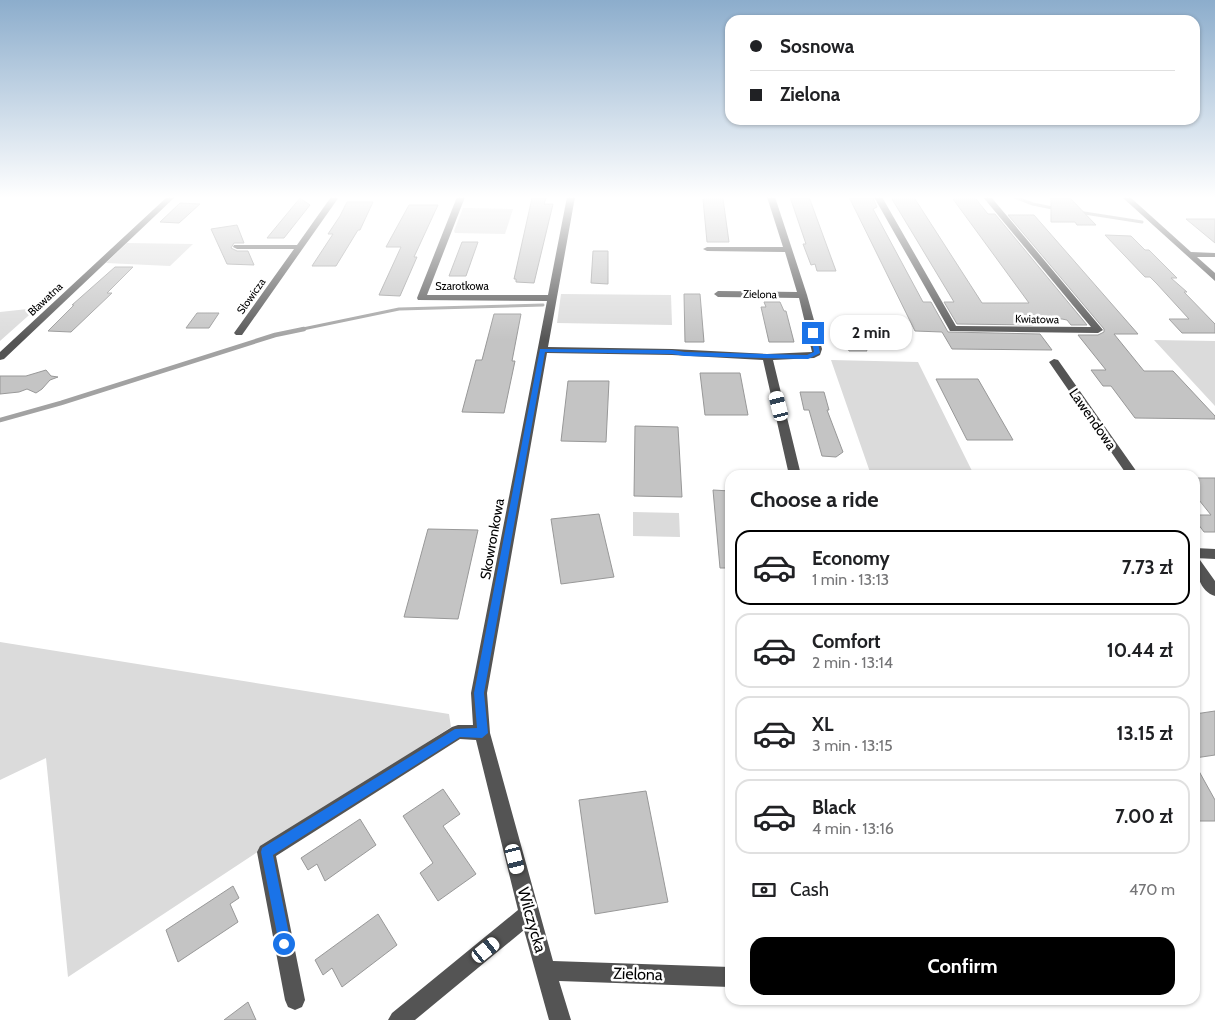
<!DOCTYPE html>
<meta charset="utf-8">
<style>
:root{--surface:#fff;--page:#f2f2f2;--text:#202124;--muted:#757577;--line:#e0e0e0;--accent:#000}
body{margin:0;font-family:Cabin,sans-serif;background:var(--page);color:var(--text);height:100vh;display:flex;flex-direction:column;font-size:19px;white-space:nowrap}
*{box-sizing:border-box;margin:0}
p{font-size:16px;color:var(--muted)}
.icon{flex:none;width:28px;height:28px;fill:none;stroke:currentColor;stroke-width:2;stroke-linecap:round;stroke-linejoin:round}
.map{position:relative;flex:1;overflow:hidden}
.panel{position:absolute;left:725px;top:470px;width:475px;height:535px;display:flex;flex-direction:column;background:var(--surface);border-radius:15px;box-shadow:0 1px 4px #0004}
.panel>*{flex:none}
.banner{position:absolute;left:725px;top:15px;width:475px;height:110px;border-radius:15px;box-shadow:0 1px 4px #0004;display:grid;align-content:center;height:110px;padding:0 25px;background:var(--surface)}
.end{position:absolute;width:22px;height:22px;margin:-11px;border:6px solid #1a73e8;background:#fff;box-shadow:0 0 0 2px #fff}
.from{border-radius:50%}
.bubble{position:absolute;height:35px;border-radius:15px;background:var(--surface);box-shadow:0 1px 4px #0004;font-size:16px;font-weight:700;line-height:35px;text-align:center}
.car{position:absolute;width:15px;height:30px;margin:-15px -8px;border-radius:6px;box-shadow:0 0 4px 1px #0007;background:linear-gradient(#fff 24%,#345 0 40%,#fff 0 76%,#345 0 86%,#fff 0)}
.banner b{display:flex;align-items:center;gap:18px;height:48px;font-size:19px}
.banner b+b{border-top:1px solid var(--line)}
.banner i{width:12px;height:12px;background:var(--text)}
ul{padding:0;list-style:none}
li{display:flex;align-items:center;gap:15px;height:75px;margin:0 10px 8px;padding:0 15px;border:2px solid var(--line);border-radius:15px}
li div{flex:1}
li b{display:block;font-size:19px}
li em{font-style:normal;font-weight:700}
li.current{border-color:var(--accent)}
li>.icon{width:45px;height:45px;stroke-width:1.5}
h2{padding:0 25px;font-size:22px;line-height:60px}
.pay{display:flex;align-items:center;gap:12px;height:55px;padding:0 25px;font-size:19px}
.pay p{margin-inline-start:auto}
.primary-button{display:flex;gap:10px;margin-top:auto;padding:10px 25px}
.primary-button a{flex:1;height:58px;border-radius:15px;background:var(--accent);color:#fff;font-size:20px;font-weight:700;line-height:58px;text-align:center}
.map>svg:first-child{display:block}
</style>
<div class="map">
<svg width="1215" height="1020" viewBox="0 0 1215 1020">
<rect width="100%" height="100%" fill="#fff"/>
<!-- green -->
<path fill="#dbdbdb" d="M 463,208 L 467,208 L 513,209 L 505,234 L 455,233 L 454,231 Z
M 127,243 L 193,244 L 170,266 L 106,263 Z
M 561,294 L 671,295 L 672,325 L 557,323 Z
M 37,308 L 0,341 L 0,312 Z
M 1154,340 L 1215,341 L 1215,406 Z
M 831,360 L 918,362 L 974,475 L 871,475 Z
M 633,512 L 679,513 L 680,537 L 633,536 Z
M 0,642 L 449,714 L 451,727 L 256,853 L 68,977 L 46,758 L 0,780 Z"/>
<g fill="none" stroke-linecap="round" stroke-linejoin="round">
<!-- stream-far1 -->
<path stroke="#a2a2a2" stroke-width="3" d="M 1014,197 L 1033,204 L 1057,209
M 1078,212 L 1142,222
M 298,330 L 399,309 L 543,305"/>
<!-- stream -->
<path stroke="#a2a2a2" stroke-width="4.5" d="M 0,420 L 61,403 L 275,335 L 304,329"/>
</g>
<!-- building -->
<path fill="#c4c4c4" stroke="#989898" d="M 790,197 L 809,197 L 836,271 L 817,271 L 815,264 L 811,265 L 803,244 L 806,244 Z
M 849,197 L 873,198 L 877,207 L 873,209 L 923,302 L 931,302 L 948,332 L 1040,334 L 1052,350 L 952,349 L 942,332 L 915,331 Z
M 1051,197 L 1069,197 L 1096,225 L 1077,225 L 1075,222 L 1051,222 Z
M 300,198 L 310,205 L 284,238 L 267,238 Z
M 532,198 L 546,198 L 544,204 L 553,204 L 534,283 L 516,282 L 516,279 L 514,279 Z
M 703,199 L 723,199 L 729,242 L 707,242 Z
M 892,199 L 915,199 L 982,303 L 1029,303 L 953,199 L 976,199 L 988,214 L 995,214 L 1087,325 L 1071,325 L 1067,320 L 1062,319 L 1028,318 L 1033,325 L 957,324 L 944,302 L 954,302 Z
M 347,202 L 373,202 L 360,230 L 358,230 L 336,266 L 312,266 L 333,234 L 328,234 L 340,216 Z
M 180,203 L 200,204 L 179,223 L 160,222 Z
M 409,205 L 438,205 L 414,257 L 417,257 L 400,296 L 379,295 L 401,247 L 386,247 Z
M 1008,215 L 1034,215 L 1138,334 L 1114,334 L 1144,371 L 1173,371 L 1215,416 L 1215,419 L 1135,418 L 1111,386 L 1103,386 L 1091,370 L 1106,370 L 1078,335 L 1098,335 L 1104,332 L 1104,329 Z
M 1186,219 L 1215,219 L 1215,243 Z
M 237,225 L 244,243 L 234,243 L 231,248 L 237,251 L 248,251 L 254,265 L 227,264 L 211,229 Z
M 1105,235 L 1131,236 L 1145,250 L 1149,250 L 1177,278 L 1171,278 L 1187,292 L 1184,292 L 1215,324 L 1215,333 L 1182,333 L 1169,319 L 1189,319 L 1157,284 L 1150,277 L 1145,277 Z
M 462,242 L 478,242 L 466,276 L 449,276 Z
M 593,251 L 608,251 L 608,284 L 591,283 Z
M 115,267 L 133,267 L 107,293 L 112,293 L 71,332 L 48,331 L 74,305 L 72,305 Z
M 684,294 L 700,294 L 704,342 L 685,342 Z
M 764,302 L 780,302 L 784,311 L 786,311 L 794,342 L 769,342 L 761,307 L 766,307 Z
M 197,313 L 219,313 L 209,328 L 186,328 Z
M 494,314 L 521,314 L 512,361 L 515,361 L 504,413 L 462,412 L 476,360 L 482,360 Z
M 841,331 L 859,331 L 867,351 L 849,351 Z
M 46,370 L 51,376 L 58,377 L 50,380 L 42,389 L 36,393 L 27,389 L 19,392 L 0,394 L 0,376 L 26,376 Z
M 700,373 L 740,373 L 748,415 L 705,415 Z
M 936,379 L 978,379 L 1013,440 L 967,440 Z
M 568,381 L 609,381 L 606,442 L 561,441 Z
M 800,392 L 824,392 L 829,410 L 827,410 L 843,452 L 836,457 L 822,456 L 809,410 L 804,410 Z
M 635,426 L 678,427 L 682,497 L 634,496 Z
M 1195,478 L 1215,478 L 1215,532 L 1204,532 L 1195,520 L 1195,515 L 1211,515 L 1195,495 Z
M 713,490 L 730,491 L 730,568 L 720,568 Z
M 599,514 L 614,577 L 561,584 L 551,519 Z
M 428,529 L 478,530 L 458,619 L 404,617 Z
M 1215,711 L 1215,755 L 1195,758 L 1195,714 Z
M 1195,764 L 1215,800 L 1215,821 L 1195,821 Z
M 443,789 L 460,814 L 443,826 L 476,874 L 438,901 L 420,873 L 433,863 L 403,816 Z
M 646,791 L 668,902 L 595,914 L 579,800 Z
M 360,819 L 376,845 L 325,881 L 317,864 L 308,870 L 301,858 Z
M 233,886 L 239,898 L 230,904 L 238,922 L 178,962 L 166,930 Z
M 378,914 L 397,945 L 342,987 L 332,968 L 323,975 L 315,960 Z
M 248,1002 L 256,1020 L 224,1020 Z"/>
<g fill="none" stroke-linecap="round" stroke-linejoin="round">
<!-- minor -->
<path fill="#545454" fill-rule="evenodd" d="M 167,197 L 175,197 L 4,359 L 0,360 L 0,352 Z
M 331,197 L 339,197 L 242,335 L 236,335 L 234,333 L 294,249 L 237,249 L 233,247 L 234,245 L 297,245 Z
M 457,197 L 465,197 L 427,295 L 548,295 L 567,197 L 575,197 L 548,347 L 672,349 L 767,354 L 812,352 L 799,298 L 718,297 L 714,294 L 718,291 L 797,292 L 785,252 L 707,251 L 703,249 L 707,247 L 783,247 L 767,197 L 775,197 L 807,295 L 822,349 L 820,355 L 814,358 L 773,360 L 801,475 L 789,475 L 763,360 L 672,355 L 547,353 L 487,693 L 490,733 L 553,961 L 730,967 L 730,987 L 559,981 L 571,1020 L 549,1020 L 524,930 L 415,1020 L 388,1020 L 392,1013 L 518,910 L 476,740 L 460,739 L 276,856 L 305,1000 L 302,1007 L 295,1010 L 288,1007 L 285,1000 L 257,852 L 260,846 L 452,727 L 458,725 L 473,725 L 471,693 L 547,301 L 418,300 L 417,298 Z
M 874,197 L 882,197 L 956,326 L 1091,327 L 983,197 L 991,197 L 1103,330 L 1098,333 L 950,331 Z
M 1122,197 L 1130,197 L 1191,252 L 1215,253 L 1215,257 L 1197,257 L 1215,273 L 1215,281 Z
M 1054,359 L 1058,360 L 1139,475 L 1127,475 L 1049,362 Z
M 1195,548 L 1215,549 L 1215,559 L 1195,558 Z
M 1195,558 L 1200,560 L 1215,581 L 1215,596 C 1200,592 1195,571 1195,558 Z"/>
</g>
<!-- sky -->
<linearGradient id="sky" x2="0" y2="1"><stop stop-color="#8cadcc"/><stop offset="0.58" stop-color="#fff"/><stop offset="1" stop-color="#fff" stop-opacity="0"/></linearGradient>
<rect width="1215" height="340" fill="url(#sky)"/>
<!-- route -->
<path fill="#1a73e8" d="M 813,331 L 816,333 L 820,353 L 808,359 L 685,356 L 672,354 L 545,352 L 484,693 L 488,733 L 482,738 L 460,737 L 273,855 L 291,944 L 289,949 L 284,951 L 280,949 L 261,852 L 262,848 L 455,729 L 477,728 L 474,693 L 540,349 L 672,350 L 685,352 L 807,355 L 814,352 L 810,333 Z"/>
<g text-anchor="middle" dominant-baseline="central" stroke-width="5" stroke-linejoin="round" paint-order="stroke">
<!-- far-street labels -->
<g font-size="11" fill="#000" stroke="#fff">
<text x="462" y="286">Szarotkowa</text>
<text transform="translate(760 294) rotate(1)">Zielona</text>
<text transform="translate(251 296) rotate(-55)">Słowicza</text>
<text transform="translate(45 299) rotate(-43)">Bławatna</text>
<text transform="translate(1037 319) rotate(1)">Kwiatowa</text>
</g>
<!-- street labels -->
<g font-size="14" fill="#000" stroke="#fff">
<text transform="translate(1093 419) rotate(55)">Lawendowa</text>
<text transform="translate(492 539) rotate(-80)">Skowronkowa</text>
</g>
<!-- near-street labels -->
<g font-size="16" fill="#000" stroke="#fff">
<text transform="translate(532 920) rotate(74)">Wilczycka</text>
<text transform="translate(638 974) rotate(2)">Zielona</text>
</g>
</g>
</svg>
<i class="end from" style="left:284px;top:944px"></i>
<i class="end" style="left:813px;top:333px"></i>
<div class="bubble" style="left:830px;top:315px;width:82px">2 min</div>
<i class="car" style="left:779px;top:406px;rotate:346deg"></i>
<i class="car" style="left:515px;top:859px;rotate:166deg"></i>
<i class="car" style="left:486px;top:950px;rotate:51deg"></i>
<div class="banner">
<b><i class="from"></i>Sosnowa</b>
<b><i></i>Zielona</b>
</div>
<section class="panel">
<h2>Choose a ride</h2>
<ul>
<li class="current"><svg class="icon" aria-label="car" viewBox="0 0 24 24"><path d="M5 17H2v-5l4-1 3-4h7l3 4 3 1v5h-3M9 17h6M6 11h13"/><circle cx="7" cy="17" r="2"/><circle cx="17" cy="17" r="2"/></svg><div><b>Economy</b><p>1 min · 13:13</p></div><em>7.73 zł</em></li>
<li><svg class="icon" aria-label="car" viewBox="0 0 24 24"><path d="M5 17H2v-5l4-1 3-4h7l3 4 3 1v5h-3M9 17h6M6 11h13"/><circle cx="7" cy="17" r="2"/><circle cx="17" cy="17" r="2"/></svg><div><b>Comfort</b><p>2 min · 13:14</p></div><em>10.44 zł</em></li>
<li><svg class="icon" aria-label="car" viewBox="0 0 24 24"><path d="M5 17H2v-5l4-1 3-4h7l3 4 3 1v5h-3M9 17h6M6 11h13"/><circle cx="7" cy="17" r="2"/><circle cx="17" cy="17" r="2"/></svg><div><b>XL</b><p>3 min · 13:15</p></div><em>13.15 zł</em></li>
<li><svg class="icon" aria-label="car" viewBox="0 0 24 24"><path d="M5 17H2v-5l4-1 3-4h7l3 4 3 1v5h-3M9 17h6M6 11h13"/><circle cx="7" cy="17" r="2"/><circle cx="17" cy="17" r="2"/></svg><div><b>Black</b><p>4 min · 13:16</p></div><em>7.00 zł</em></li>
</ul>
<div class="pay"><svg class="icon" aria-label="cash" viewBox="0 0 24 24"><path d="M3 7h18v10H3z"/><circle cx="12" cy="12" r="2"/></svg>Cash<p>470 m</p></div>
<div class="primary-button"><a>Confirm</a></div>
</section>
</div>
